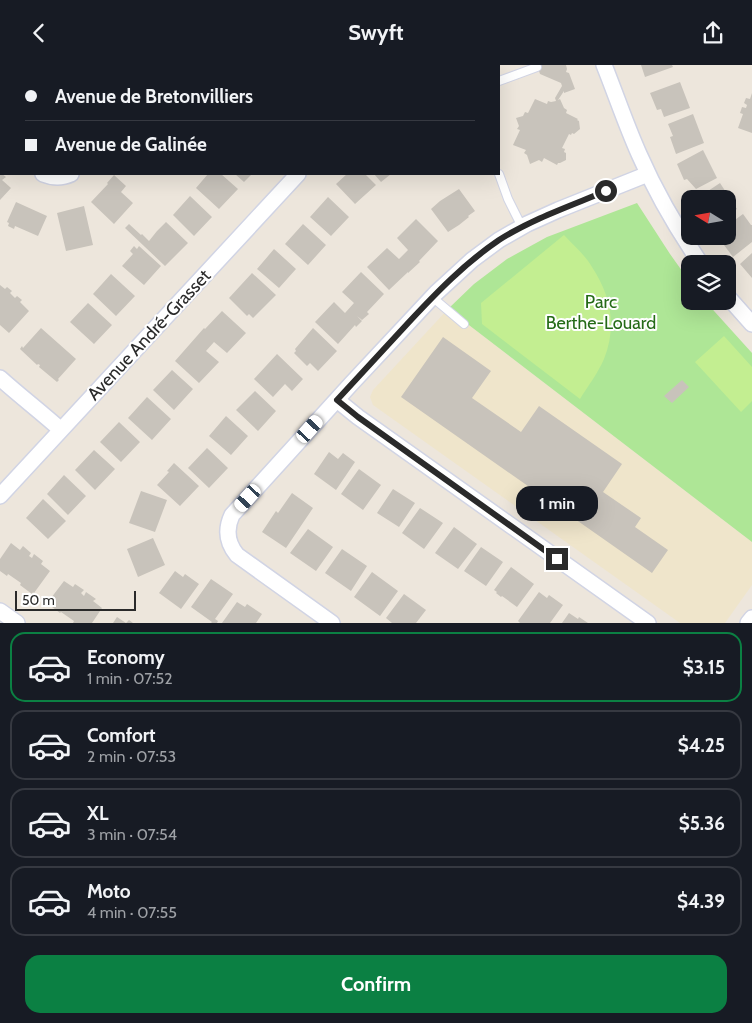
<!DOCTYPE html>
<meta charset="utf-8">
<style>
:root{--surface:#171b24;--page:#20242c;--text:#f1f3f6;--muted:#9ea1a6;--line:#363941;--accent:#0b8043}
body{margin:0;font-family:Cabin,sans-serif;background:var(--page);color:var(--text);height:100vh;display:flex;flex-direction:column;font-size:19px;white-space:nowrap}
*{box-sizing:border-box;margin:0}
p{font-size:16px;color:var(--muted)}
.icon{flex:none;width:28px;height:28px;fill:none;stroke:currentColor;stroke-width:2;stroke-linecap:round;stroke-linejoin:round}
.map{position:relative;height:558px;overflow:hidden}
.details{display:flex;flex-direction:column;background:var(--surface);flex:1}
.details>*{flex:none}
.banner{position:absolute;left:0px;top:0px;width:500px;height:110px;box-shadow:0 5px 20px #0002;display:grid;align-content:center;height:110px;padding:0 25px;background:var(--surface)}
.needle{width:32px;rotate:281deg}
.controls{position:absolute;left:681px;top:125px;display:grid;gap:10px}
.controls a{display:grid;place-items:center;width:55px;height:55px;border-radius:10px;background:var(--surface);box-shadow:0 5px 20px #0002;font-size:25px}
.scale{position:absolute;left:15px;bottom:12px;width:121px;box-sizing:border-box;padding-left:5px;border:2px solid #2a2a2a;border-top:0;font-size:14px;line-height:18px;white-space:nowrap;color:#2a2a2a;-webkit-text-stroke:4px #fff;paint-order:stroke}
.end{position:absolute;width:22px;height:22px;margin:-11px;border:6px solid #2a2a2a;background:#fff;box-shadow:0 0 0 2px #fff}
.from{border-radius:50%}
.bubble{position:absolute;height:35px;border-radius:15px;background:var(--surface);box-shadow:0 5px 20px #0002;font-size:16px;font-weight:700;line-height:35px;text-align:center}
.car{position:absolute;width:15px;height:30px;margin:-15px -8px;border-radius:6px;box-shadow:0 0 4px 1px #0007;background:linear-gradient(#fff 24%,#345 0 40%,#fff 0 76%,#345 0 86%,#fff 0)}
.banner b{display:flex;align-items:center;gap:18px;height:48px;font-size:19px}
.banner b+b{border-top:1px solid var(--line)}
.banner i{width:12px;height:12px;background:var(--text)}
ul{padding:9px 0 0;list-style:none}
li{display:flex;align-items:center;gap:15px;height:70px;margin:0 10px 8px;padding:0 15px;border:2px solid var(--line);border-radius:15px}
li div{flex:1}
li b{display:block;font-size:19px}
li em{font-style:normal;font-weight:700}
li.current{border-color:var(--accent)}
li>.icon{width:45px;height:45px;stroke-width:1.5}
.primary-button{display:flex;gap:10px;margin-top:auto;padding:10px 25px}
.primary-button a{flex:1;height:58px;border-radius:15px;background:var(--accent);color:#fff;font-size:20px;font-weight:700;line-height:58px;text-align:center}
header{display:flex;justify-content:space-between;align-items:center;height:65px;padding:0 25px;background:var(--surface);font-size:22px;font-weight:700}
.map>svg:first-child{display:block}
</style>
<header><svg class="icon" aria-label="back" viewBox="0 0 24 24"><path d="M15 5l-7 7 7 7"/></svg>Swyft<svg class="icon" aria-label="share" viewBox="0 0 24 24"><path d="M12 15V3M7 8l5-5 5 5M5 13v7h14v-7"/></svg></header>
<div class="map">
<svg width="752" height="558" viewBox="0 0 752 558">
<rect width="100%" height="100%" fill="#ede6dc"/>
<!-- education -->
<path fill="#efe5cb" d="M 448,244 L 752,477 L 752,520 L 725,558 L 680,558 L 373,340 L 370,332 L 373,325 Z"/>
<!-- green -->
<path fill="#aee696" d="M 637,138 L 670,189 L 690,217 L 690,236 L 705,236 L 752,288 L 752,477 L 448,244 L 474,219 L 507,194 L 547,172 Z"/>
<!-- pitch -->
<path fill="#c3ee91" d="M 564,170 C 573,180 586,191 592,202 C 611,231 617,261 604,294 C 598,308 588,321 580,334 L 482,259 L 481,238 Z
M 724,271 L 752,302 L 752,336 L 741,347 L 695,297 Z"/>
<!-- building -->
<path fill="#c8c3bb" d="M 537,0 L 566,0 L 567,4 L 566,7 L 569,8 L 575,24 L 564,28 L 564,26 L 558,35 L 560,34 L 564,43 L 567,45 L 566,48 L 578,54 L 577,55 L 579,56 L 580,64 L 574,69 L 572,68 L 571,70 L 569,69 L 562,83 L 565,84 L 564,87 L 566,88 L 566,95 L 560,98 L 558,98 L 557,100 L 544,93 L 542,97 L 539,95 L 530,99 L 527,90 L 524,88 L 526,85 L 513,80 L 520,65 L 517,64 L 519,61 L 516,53 L 523,51 L 525,47 L 528,48 L 535,34 L 547,39 L 548,36 L 551,37 L 556,36 L 555,33 L 562,21 L 561,18 L 540,9 Z
M 641,0 L 672,0 L 673,2 L 645,12 Z
M 680,17 L 690,43 L 664,52 L 661,44 L 657,45 L 650,28 Z
M 752,28 L 752,68 L 738,63 L 743,49 L 740,48 L 742,42 L 746,43 L 747,40 L 744,38 L 746,33 L 750,34 Z
M 693,49 L 704,78 L 676,89 L 670,72 L 673,71 L 668,59 Z
M 703,85 L 717,113 L 696,124 L 687,114 L 684,115 L 677,99 Z
M 0,109 L 2,109 L 6,112 L 2,115 L 11,123 L 0,135 Z
M 208,109 L 221,109 L 238,124 L 219,144 L 196,123 Z
M 235,109 L 252,109 L 244,117 Z
M 347,109 L 365,109 L 376,120 L 355,139 L 336,119 Z
M 374,109 L 391,109 L 381,117 Z
M 114,110 L 126,121 L 121,127 L 133,138 L 114,159 L 91,137 L 108,119 L 107,118 Z
M 720,118 L 737,144 L 728,150 L 728,134 L 696,134 Z
M 459,124 L 475,146 L 468,151 L 469,152 L 459,160 L 448,167 L 431,144 L 440,136 Z
M 190,131 L 212,152 L 194,171 L 173,150 Z
M 328,132 L 349,152 L 331,171 L 310,152 Z
M 16,137 L 47,151 L 38,171 L 15,161 L 14,164 L 8,161 L 9,158 L 7,157 Z
M 84,141 L 93,180 L 66,186 L 57,148 Z
M 743,149 L 751,160 L 752,160 L 752,177 L 733,192 L 721,176 L 723,175 L 720,171 L 728,171 L 728,160 Z
M 416,154 L 438,176 L 419,196 L 420,197 L 408,208 L 408,207 L 389,225 L 367,202 L 387,183 L 399,194 L 408,185 L 397,173 Z
M 166,157 L 188,178 L 165,201 L 125,163 L 129,159 L 141,170 L 142,169 L 149,176 L 157,166 Z
M 303,159 L 326,180 L 308,200 L 285,179 Z
M 134,181 L 137,184 L 139,181 L 161,201 L 144,220 L 122,201 L 133,189 L 130,186 Z
M 274,184 L 296,204 L 279,223 L 257,204 Z
M 752,188 L 752,213 L 740,199 Z
M 361,207 L 384,229 L 367,247 L 369,249 L 362,255 L 357,251 L 362,256 L 356,262 L 355,260 L 338,279 L 315,257 L 334,237 L 345,248 L 354,238 L 342,227 Z
M 252,208 L 276,230 L 253,253 L 249,249 L 247,251 L 229,233 Z
M 111,209 L 135,231 L 116,251 L 93,229 Z
M 0,220 L 5,224 L 7,222 L 12,226 L 10,228 L 15,233 L 17,231 L 22,235 L 20,237 L 29,246 L 9,268 L 0,260 Z
M 88,238 L 112,260 L 94,279 L 70,257 Z
M 222,246 L 246,268 L 227,288 L 214,277 L 206,286 L 219,297 L 199,318 L 175,296 L 204,263 L 205,264 Z
M 41,263 L 76,294 L 58,314 L 59,315 L 57,317 L 39,302 L 40,300 L 38,299 L 37,300 L 20,284 L 22,281 L 23,283 Z
M 313,263 L 337,286 L 318,306 L 310,298 L 307,301 L 294,288 L 296,286 L 295,284 Z
M 443,272 L 491,306 L 472,333 L 521,367 L 539,341 L 622,399 L 603,427 L 641,453 L 635,462 L 668,485 L 652,508 L 401,332 Z
M 277,289 L 303,314 L 292,326 L 285,319 L 273,332 L 254,314 Z
M 172,305 L 193,324 L 174,345 L 153,325 Z
M 682,315 L 689,322 L 672,338 L 664,331 Z
M 255,326 L 276,346 L 258,366 L 236,345 Z
M 147,332 L 171,354 L 152,375 L 128,353 Z
M 226,351 L 248,371 L 231,390 L 209,371 Z
M 119,357 L 140,377 L 121,397 L 100,377 Z
M 207,383 L 228,403 L 209,423 L 188,403 Z
M 94,385 L 115,404 L 95,425 L 75,405 Z
M 329,387 L 338,394 L 343,388 L 355,397 L 336,425 L 314,409 Z
M 174,398 L 199,421 L 180,441 L 157,420 L 169,407 L 167,406 Z
M 359,404 L 381,420 L 363,445 L 341,429 Z
M 64,410 L 86,431 L 68,450 L 47,429 Z
M 393,424 L 415,438 L 399,462 L 377,448 Z
M 141,426 L 167,435 L 155,467 L 129,458 Z
M 292,428 L 313,443 L 286,483 L 262,467 L 276,446 L 278,448 Z
M 43,434 L 66,456 L 48,474 L 26,453 Z
M 420,443 L 443,458 L 424,484 L 402,468 Z
M 454,462 L 477,479 L 458,504 L 435,488 Z
M 308,464 L 333,482 L 316,506 L 290,488 Z
M 153,473 L 165,500 L 138,512 L 127,484 Z
M 11,478 L 20,485 L 23,481 L 31,488 L 29,491 L 32,493 L 34,489 L 43,496 L 41,499 L 50,506 L 34,528 L 33,527 L 32,529 L 20,520 L 21,518 L 8,509 L 7,511 L 0,506 L 0,494 Z
M 481,482 L 503,497 L 486,521 L 464,506 Z
M 342,484 L 367,501 L 351,526 L 325,508 Z
M 511,502 L 534,519 L 517,542 L 502,531 L 501,532 L 496,528 L 497,527 L 494,525 Z
M 175,506 L 183,512 L 185,509 L 199,519 L 181,544 L 159,528 Z
M 372,507 L 398,526 L 380,551 L 354,532 Z
M 211,514 L 233,529 L 215,554 L 218,556 L 217,558 L 211,558 L 212,557 L 191,542 Z
M 64,516 L 73,522 L 75,519 L 84,525 L 81,528 L 84,531 L 86,527 L 96,534 L 93,536 L 102,543 L 92,558 L 73,558 L 74,556 L 61,547 L 60,548 L 48,539 L 49,538 L 48,537 Z
M 539,527 L 547,533 L 549,530 L 563,540 L 550,558 L 520,558 L 518,556 Z
M 404,529 L 426,545 L 416,558 L 392,558 L 386,553 Z
M 237,537 L 245,542 L 247,539 L 262,549 L 256,558 L 222,558 Z
M 569,548 L 578,554 L 579,552 L 588,558 L 562,558 Z
M 117,552 L 126,558 L 129,555 L 133,558 L 113,558 Z"/>
<g fill="none" stroke-linecap="round" stroke-linejoin="round">
<defs>
<path id="service" d="M 499,16 L 537,2
M 499,109 L 508,134 L 522,162
M 432,232 L 464,259"/>
<path id="minor" d="M 286,0 L 287,1
M 604,0 C 616,30 626,60 639,89 C 656,128 677,164 701,199
M 437,1 L 439,0
M 0,27 L 1,28
M 43,109 C 53,113 62,113 71,109
M 728,232 L 752,259
M 0,313 C 20,331 41,347 61,365
M 337,335 L 358,352 L 648,558
M 0,431 L 298,109
M 0,546 L 17,558
M 332,558 L 237,490 C 227,478 225,465 232,450 L 351,319 L 436,228 L 472,195 L 499,175 L 527,159 L 558,145 L 648,109
M 748,558 L 752,553"/>
</defs>
<!-- service casing -->
<use href="#service" stroke="#d1d4e4" stroke-width="10"/>
<!-- minor casing -->
<use href="#minor" stroke="#d1d4e4" stroke-width="18"/>
<!-- service -->
<use href="#service" stroke="#fff" stroke-width="8"/>
<!-- minor -->
<use href="#minor" stroke="#fff" stroke-width="15"/>
</g>
<g fill="none" stroke-linecap="round" stroke-linejoin="round">
<!-- route -->
<path stroke="#2a2a2a" stroke-width="6" d="M 557,494 L 358,352 L 337,335 C 361,309 385,283 409,257 C 437,227 465,198 499,175 C 532,154 570,141 606,126"/>
</g>
<g text-anchor="middle" dominant-baseline="central" stroke-width="4" stroke-linejoin="round" paint-order="stroke">
<!-- park labels -->
<g font-size="18" fill="#256b17" stroke="#fff">
<text x="601" y="237">Parc<tspan x="601" dy="21">Berthe-Louard</tspan></text>
</g>
<!-- street labels -->
<g font-size="18" fill="#2a2a2a" stroke="#fff">
<text transform="translate(149 270) rotate(-47)">Avenue André-Grasset</text>
</g>
</g>
</svg>
<div class="controls">
<a><svg class="needle" viewBox="-14 -14 28 28"><path d="M0-13l5 13h-10z" fill="#e53935"/><path d="M0 13l5-13h-10z" fill="#9ea1a6"/></svg></a>
<a><svg class="icon" aria-label="layers" viewBox="0 0 24 24"><path d="M12 4l9 5-9 5-9-5zM3 14l9 5 9-5"/></svg></a>
</div>
<div class="scale">50 m</div>
<i class="end from" style="left:606px;top:126px"></i>
<i class="end" style="left:557px;top:494px"></i>
<div class="bubble" style="left:516px;top:421px;width:82px">1 min</div>
<i class="car" style="left:310px;top:364px;rotate:42deg"></i>
<i class="car" style="left:248px;top:433px;rotate:222deg"></i>
<div class="banner">
<b><i class="from"></i>Avenue de Bretonvilliers</b>
<b><i></i>Avenue de Galinée</b>
</div>
</div>
<section class="details">
<ul>
<li class="current"><svg class="icon" aria-label="car" viewBox="0 0 24 24"><path d="M5 17H2v-5l4-1 3-4h7l3 4 3 1v5h-3M9 17h6M6 11h13"/><circle cx="7" cy="17" r="2"/><circle cx="17" cy="17" r="2"/></svg><div><b>Economy</b><p>1 min · 07:52</p></div><em>$3.15</em></li>
<li><svg class="icon" aria-label="car" viewBox="0 0 24 24"><path d="M5 17H2v-5l4-1 3-4h7l3 4 3 1v5h-3M9 17h6M6 11h13"/><circle cx="7" cy="17" r="2"/><circle cx="17" cy="17" r="2"/></svg><div><b>Comfort</b><p>2 min · 07:53</p></div><em>$4.25</em></li>
<li><svg class="icon" aria-label="car" viewBox="0 0 24 24"><path d="M5 17H2v-5l4-1 3-4h7l3 4 3 1v5h-3M9 17h6M6 11h13"/><circle cx="7" cy="17" r="2"/><circle cx="17" cy="17" r="2"/></svg><div><b>XL</b><p>3 min · 07:54</p></div><em>$5.36</em></li>
<li><svg class="icon" aria-label="car" viewBox="0 0 24 24"><path d="M5 17H2v-5l4-1 3-4h7l3 4 3 1v5h-3M9 17h6M6 11h13"/><circle cx="7" cy="17" r="2"/><circle cx="17" cy="17" r="2"/></svg><div><b>Moto</b><p>4 min · 07:55</p></div><em>$4.39</em></li>
</ul>
<div class="primary-button"><a>Confirm</a></div>
</section>
